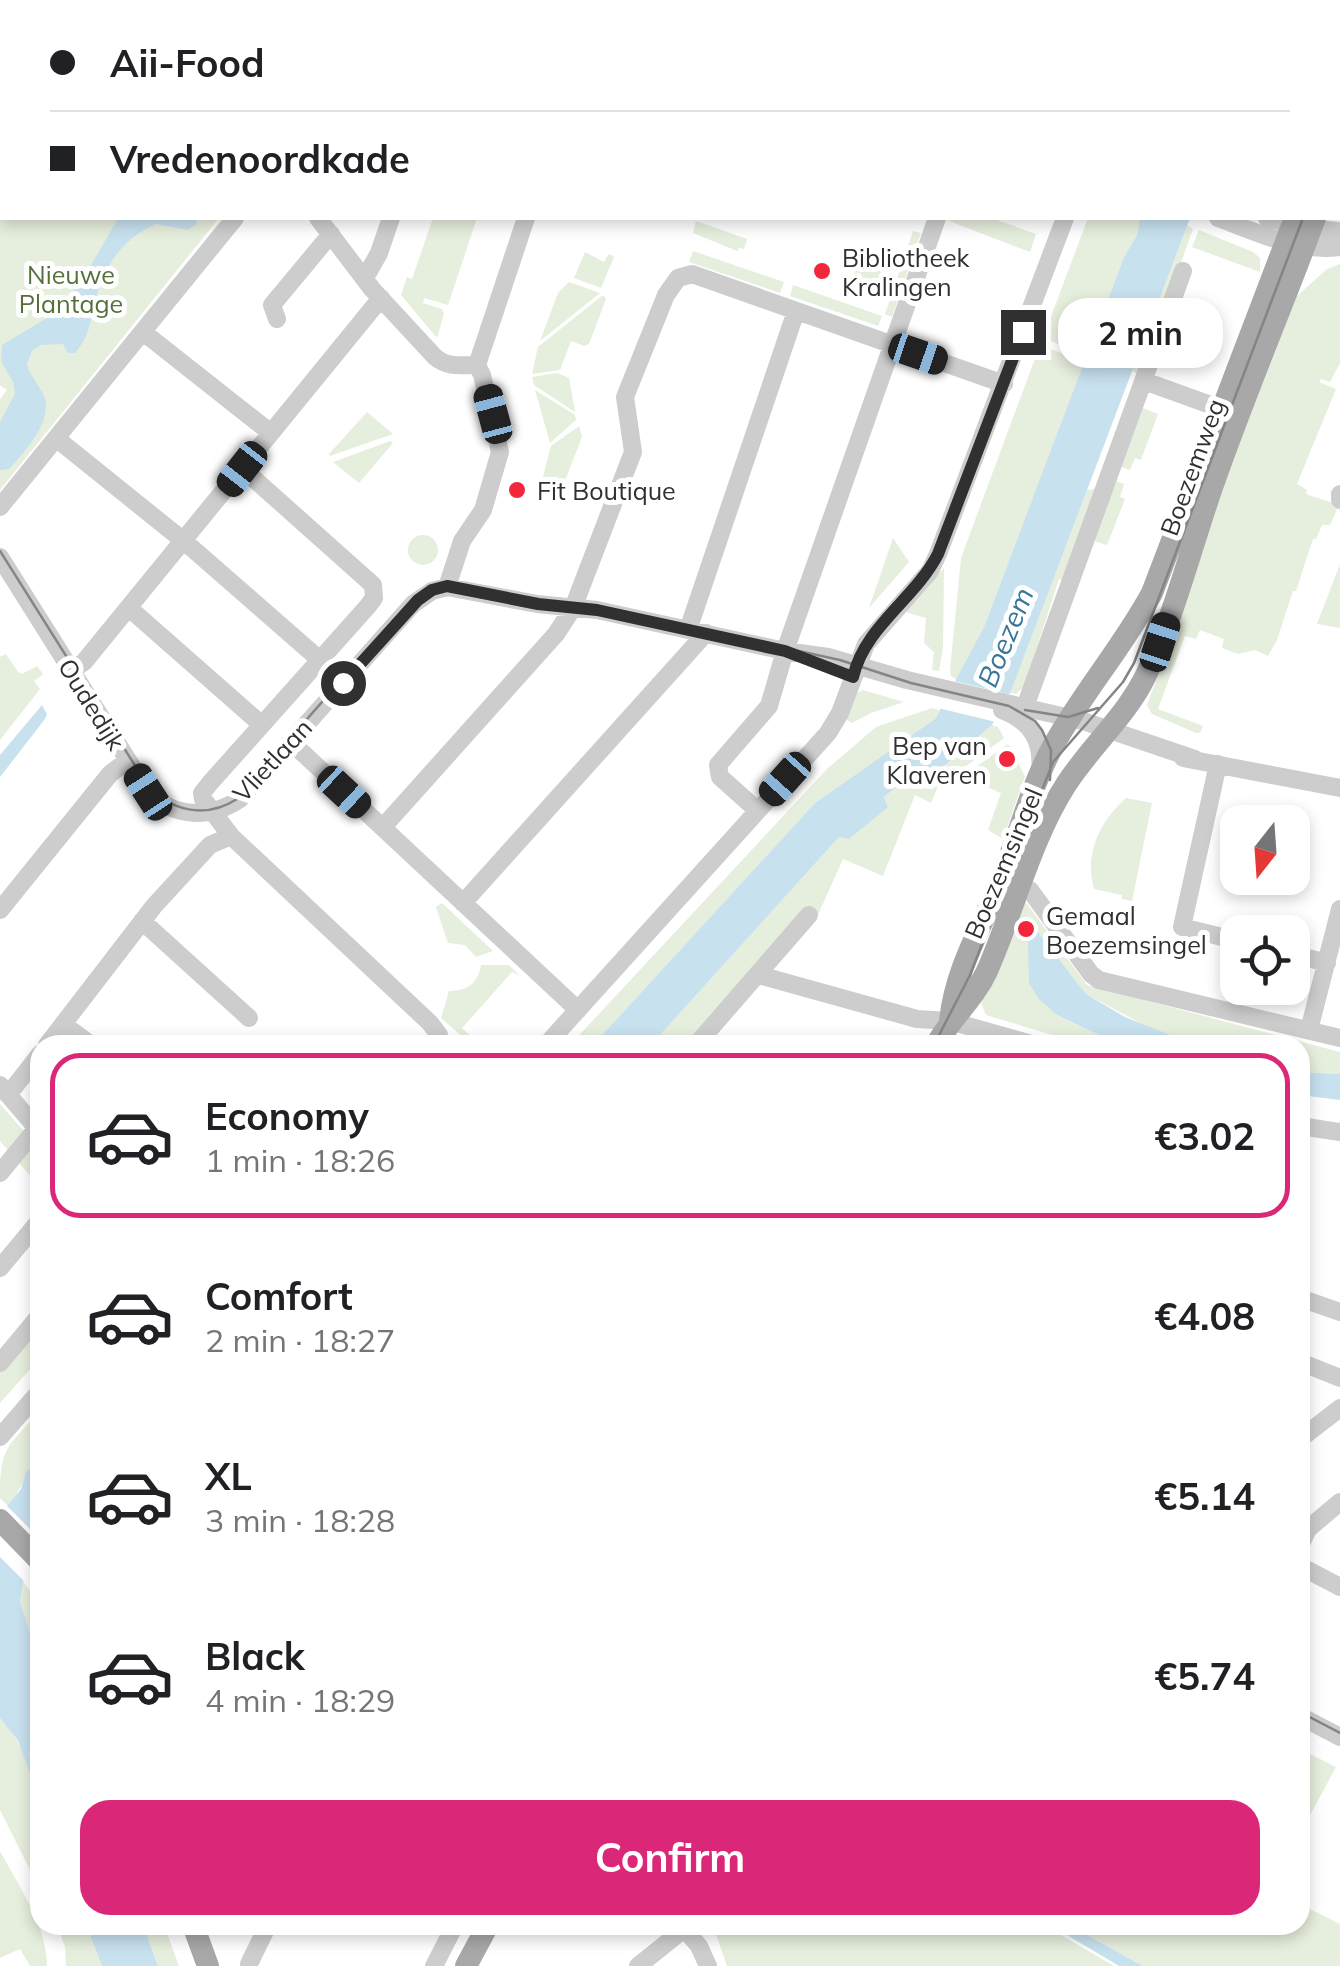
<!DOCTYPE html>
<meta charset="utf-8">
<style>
:root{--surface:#fff;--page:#f2f2f2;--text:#202124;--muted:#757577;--line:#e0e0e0;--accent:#db2777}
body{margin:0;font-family:Mulish,sans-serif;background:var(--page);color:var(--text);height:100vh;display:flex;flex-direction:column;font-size:38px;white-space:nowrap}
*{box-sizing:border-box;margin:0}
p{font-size:32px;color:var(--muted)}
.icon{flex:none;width:55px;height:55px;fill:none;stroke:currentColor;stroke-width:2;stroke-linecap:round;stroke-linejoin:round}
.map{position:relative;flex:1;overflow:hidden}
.side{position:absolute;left:30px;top:1035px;width:1280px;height:900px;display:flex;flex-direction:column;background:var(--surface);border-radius:30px;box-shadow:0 5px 15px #0003}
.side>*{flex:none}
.hud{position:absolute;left:0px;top:0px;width:1340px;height:220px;box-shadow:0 5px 15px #0003;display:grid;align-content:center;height:220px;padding:0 50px;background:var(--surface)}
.needle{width:65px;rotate:197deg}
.buttons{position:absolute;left:1220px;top:805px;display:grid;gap:20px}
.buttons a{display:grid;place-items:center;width:90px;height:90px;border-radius:20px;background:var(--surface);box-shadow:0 5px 15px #0003;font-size:50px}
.end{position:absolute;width:45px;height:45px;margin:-22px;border:12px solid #303030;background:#fff;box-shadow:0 0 0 5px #fff}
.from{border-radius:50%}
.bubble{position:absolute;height:70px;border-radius:30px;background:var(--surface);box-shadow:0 5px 15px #0003;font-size:32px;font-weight:700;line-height:70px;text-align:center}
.car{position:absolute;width:30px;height:60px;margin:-30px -15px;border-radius:12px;box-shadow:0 0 8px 2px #0007;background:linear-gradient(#222 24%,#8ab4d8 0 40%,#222 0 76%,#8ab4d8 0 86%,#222 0)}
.hud b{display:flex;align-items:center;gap:35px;height:95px;font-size:38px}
.hud b+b{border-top:2px solid var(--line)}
.hud i{width:25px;height:25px;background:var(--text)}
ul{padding:18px 0 0;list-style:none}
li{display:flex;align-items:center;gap:30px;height:165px;margin:0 20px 15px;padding:0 30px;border:5px solid transparent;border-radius:30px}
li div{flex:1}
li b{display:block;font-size:38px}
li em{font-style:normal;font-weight:700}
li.on{border-color:var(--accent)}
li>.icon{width:90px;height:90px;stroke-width:1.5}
.action{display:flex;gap:20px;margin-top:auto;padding:20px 50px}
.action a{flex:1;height:115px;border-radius:30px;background:var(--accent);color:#fff;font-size:40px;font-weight:700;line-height:115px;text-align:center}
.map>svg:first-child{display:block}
</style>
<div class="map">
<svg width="1340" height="1966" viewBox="0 0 1340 1966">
<rect width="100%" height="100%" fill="#fff"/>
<!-- green -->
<path fill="#e6eedd" d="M 0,164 L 2,218 L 219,218 L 0,490 L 0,399 L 7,390 L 0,385 Z
M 433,218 L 477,218 L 448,305 L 424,298 L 423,303 L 442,309 L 444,314 L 437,338 L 401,295 L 407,277 L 412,279 Z
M 950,218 L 991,218 L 1036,234 L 1030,252 L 949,221 Z
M 1088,218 L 1140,218 L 1137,235 L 1124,257 L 1087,355 L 1043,338 Z
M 696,221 L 747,239 L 744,249 L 739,248 L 737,251 L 693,233 Z
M 1187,225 L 1193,229 L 1141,375 L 1131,371 Z
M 1199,230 L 1253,252 L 1260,258 L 1260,272 L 1192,247 Z
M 913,231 L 921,233 L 892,317 L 885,314 Z
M 693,251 L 784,282 L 780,293 L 689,262 Z
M 585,252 L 604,262 L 609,254 L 614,257 L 601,288 L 574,278 Z
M 860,256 L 884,264 L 873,297 L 849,288 Z
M 1340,264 L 1340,363 L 1330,382 L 1321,379 L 1319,382 L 1336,389 L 1297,484 L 1307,490 L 1306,494 L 1339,505 L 1330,525 L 1322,525 L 1316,539 L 1313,539 L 1296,591 L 1293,591 L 1277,640 L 1268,656 L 1255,650 L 1238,654 L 1222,648 L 1224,639 L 1200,630 L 1196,639 L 1185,636 L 1158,709 L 1203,726 L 1200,733 L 1196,733 L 1152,714 L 1147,705 L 1181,614 L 1231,465 L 1297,296 L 1327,269 Z
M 569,282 L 600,293 L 540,341 L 558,293 Z
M 793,285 L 882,316 L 878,326 L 790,296 Z
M 603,295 L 606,299 L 589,344 L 584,346 L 571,341 L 560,370 L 532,374 L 538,347 Z
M 1040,345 L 1085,362 L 984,627 L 957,680 L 951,676 L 950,670 L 961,558 Z
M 557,373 L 569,378 L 575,412 L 534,385 L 532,377 Z
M 535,390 L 575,415 L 576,420 L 550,443 Z
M 1143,408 L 1158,414 L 1141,460 L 1135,458 L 1130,470 L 1121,467 Z
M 367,412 L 393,434 L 330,456 L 329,454 Z
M 579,426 L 582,437 L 559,496 L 539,492 L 551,446 Z
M 390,441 L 393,443 L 359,483 L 333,462 Z
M 1116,481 L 1124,484 L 1120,497 L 1125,499 L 1107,545 L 1094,541 Z
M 1096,489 L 1062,580 L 1059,579 L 1024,687 L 1016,694 L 1010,693 L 1087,490 Z
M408 550a15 15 0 1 1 30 0a15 15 0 1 1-30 0Z
M 893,538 L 909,562 L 869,608 Z
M 1340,564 L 1340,628 L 1317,624 Z
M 944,568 L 943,647 L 939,671 L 932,670 L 934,652 L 924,643 L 926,618 L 902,611 Z
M 6,654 L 18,672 L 22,674 L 37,666 L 43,674 L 34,681 L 40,689 L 0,740 L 0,657 Z
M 863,690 L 904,702 L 871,713 L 852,723 L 844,718 L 857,693 Z
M 932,708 L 939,710 L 935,719 L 815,803 L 593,1045 L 570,1045 L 827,769 L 876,727 Z
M 992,725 L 998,727 L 1004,738 L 949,779 L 941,769 Z
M 1008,744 L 1025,776 L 1003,839 L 988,830 L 1001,793 L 962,777 Z
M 920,770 L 942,777 L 931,803 L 915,795 L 883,876 L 843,859 L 817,917 L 690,1045 L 651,1045 L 839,837 L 888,806 L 884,797 Z
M 1126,798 L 1152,803 L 1132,901 L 1122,899 L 1122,895 L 1094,889 C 1084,854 1100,821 1126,798 Z
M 1024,900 L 1087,985 L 1340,1052 L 1340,1074 L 1300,1072 L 1300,1045 L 1195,1045 L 1157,1032 L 1086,994 L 1038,932 L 1057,1015 L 1120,1045 L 1085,1045 L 986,1015 L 981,1003 Z
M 442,903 L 493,951 L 476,957 L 465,945 L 448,943 L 436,907 Z
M 481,965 L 509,965 L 520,976 L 512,972 L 462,1028 L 480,1045 L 472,1045 L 441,1018 L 449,991 C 466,991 478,984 481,965 Z
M 0,1104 L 40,1150 L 40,1187 L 0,1141 Z
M 40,1326 L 40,1358 L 0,1403 L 0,1372 Z
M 40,1411 L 40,1460 C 25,1473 21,1490 8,1506 L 0,1498 C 0,1446 7,1448 40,1411 Z
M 23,1581 L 40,1606 L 40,1642 L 33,1641 L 20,1602 Z
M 0,1718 C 45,1768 40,1828 40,1890 L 0,1810 Z
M 1300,1749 L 1336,1767 L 1300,1834 Z
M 0,1851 C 19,1887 47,1925 47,1966 L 30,1966 L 20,1949 L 0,1958 Z
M 1300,1904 L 1340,1924 L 1340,1966 L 1143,1966 L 1069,1925 L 1300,1925 Z
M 57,1925 L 86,1925 L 102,1966 L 66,1966 L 65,1947 Z
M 143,1925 L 164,1925 L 179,1966 L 158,1966 Z
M 721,1925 L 1044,1925 L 1114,1966 L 727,1966 L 716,1934 Z"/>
<!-- water -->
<path fill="#c8e1ef" d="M 118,218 L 197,218 L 196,225 L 188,230 L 156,224 C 124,238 107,262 97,294 C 89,319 93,332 75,353 L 68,353 L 63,344 L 41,345 L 32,351 L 27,364 C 30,377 41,386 45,399 C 51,424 24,452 9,469 L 0,470 L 0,422 L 15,394 L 13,382 L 1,361 L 2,345 L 57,312 L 85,276 Z
M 1140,218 L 1190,218 L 1011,691 L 992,725 L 936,773 L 919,770 L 884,797 L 888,807 L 849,839 L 839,837 L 651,1045 L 593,1045 L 815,803 L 935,719 L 984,627 L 1124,257 L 1137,235 Z
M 42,705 L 47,714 L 45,719 L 0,777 L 0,755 Z
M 1038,932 L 1086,994 L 1125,1017 L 1195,1045 L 1120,1045 L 1057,1015 L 1038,998 L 1029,983 L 1028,942 Z
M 1300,1072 L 1340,1074 L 1340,1100 L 1300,1095 Z
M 40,1460 L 40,1556 L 23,1581 L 20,1602 L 33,1641 L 40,1642 L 40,1800 L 18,1741 L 0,1718 L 0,1515 L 21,1489 L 26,1472 Z
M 86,1925 L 143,1925 L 158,1966 L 102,1966 Z
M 1050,1925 L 1069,1925 L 1143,1966 L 1119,1966 Z"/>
<!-- pier -->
<path fill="#fff" d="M 954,681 L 1012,695 L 996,722 L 938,708 Z
M 4,1503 L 40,1539 L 40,1565 L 24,1581 L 0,1557 L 0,1508 Z"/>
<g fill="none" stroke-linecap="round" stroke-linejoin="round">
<!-- minor -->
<path stroke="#cdcdcd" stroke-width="18" d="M 53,0 L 56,2
M 164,0 L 166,2
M 478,0 L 485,2
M 570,0 L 576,2
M 599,0 L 606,2
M 333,2 L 334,0
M 719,2 L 720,0
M 883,2 L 887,0
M 1189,2 L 1190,0
M 318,218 L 372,289 L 435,357 C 448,368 461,365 477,365 L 482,375 L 500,452 L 483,510 L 462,541 L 447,587
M 1218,218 C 1257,232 1298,253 1340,247
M 1267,218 L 1311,229 L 1340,231
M 365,278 L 379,253 L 391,218
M 277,319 L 272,305 L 331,234
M 143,332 L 271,433
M 477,365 L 526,218
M 1144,381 L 1233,413
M 57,439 L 185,542 L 320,660
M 243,469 L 373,585 L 374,598 L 368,606 L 210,783 L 202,793 L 203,799 L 231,836 L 430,1023 L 439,1035 L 436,1045
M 1340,494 L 1340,500
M 0,507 L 235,218
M 0,557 L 148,792 C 174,818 210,819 240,799 L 413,604 L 432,591 L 447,587 L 537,604 L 597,610 L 785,651 L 828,657 L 907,680 L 1083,721 L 1195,759
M 129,608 L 262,725
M 688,630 L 796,311
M 72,670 L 84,662 L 381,298
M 1025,707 L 1183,271
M 1002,710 C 1031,721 1043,741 1040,771
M 291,742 L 578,1010
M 1183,758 L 1340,788
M 1218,764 L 1182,927 L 1238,941
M 757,810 L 720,777 L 718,765 L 769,706 L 785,651 L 937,218
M 383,827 L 556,634 L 573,608 L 633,452 L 625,397 L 666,295 L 678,278 L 692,274 L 1004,384
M 1008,883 L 1030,890 L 1091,974 L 1099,980 L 1340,1038
M 463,903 L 706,633
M 0,910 L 110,774 L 127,761
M 142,921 L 249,1018
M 1292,954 L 1327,963
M 759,975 L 917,1019 L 950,1021 L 1035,1045
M 63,1024 L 91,1045
M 1309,1030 L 1340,909
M 47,1045 L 154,906 L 210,845 L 231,836
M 546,1045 L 828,733 L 840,713 L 866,644 L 930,571 L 938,554 L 1065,218
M 696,1045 L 809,915
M 0,1085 L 40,1132
M 8,1095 L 40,1054
M 1300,1126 L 1340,1132
M 0,1173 L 37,1128
M 0,1268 L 40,1220
M 1300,1298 L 1340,1312
M 1300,1362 L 1340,1378
M 0,1363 L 40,1315
M 0,1437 L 40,1391
M 1300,1439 L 1340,1408
M 1300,1546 L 1308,1529 L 1340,1502
M 1300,1566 L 1340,1587
M 1300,1716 L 1340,1737
M 681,1925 L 699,1946 L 708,1966
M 249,1964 L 268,1925
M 434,1966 L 455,1925
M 638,1966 L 689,1925"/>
<!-- major -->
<path stroke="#a8a8a8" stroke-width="22" d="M 1338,108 L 1340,102
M 1338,160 L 1340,154
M 950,1021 C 955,971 980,930 999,884 C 1018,839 1029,791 1052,748 C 1082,693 1123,647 1152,593 L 1295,218
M 936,1045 C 951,1018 974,999 987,971 C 1014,910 1031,838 1067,783 C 1092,745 1128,714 1147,673 C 1176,611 1192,543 1215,479 C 1246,391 1283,305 1315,218
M 0,1520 L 40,1561
M 193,1925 L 208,1966
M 466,1966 L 488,1925"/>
<!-- tram -->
<path stroke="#858585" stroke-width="2.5" d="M 1338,142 L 1340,135
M 0,551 L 146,783 C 170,812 206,819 237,799 L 414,597 L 430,587 L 448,584 L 529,600 L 598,607 L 840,660 L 911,683 L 1009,706 L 1035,721 L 1042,730 L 1051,750 L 1050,780
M 1025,710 L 1068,717 L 1098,708
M 934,1045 L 970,975 L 1053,762 L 1123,682 L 1134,663 L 1303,218
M 1300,1712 L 1340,1733"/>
</g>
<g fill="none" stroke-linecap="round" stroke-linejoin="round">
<!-- route -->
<path stroke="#303030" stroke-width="12" d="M 343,683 L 418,600 L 432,590 L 447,586 L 538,604 L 597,610 L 785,651 L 853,677 C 865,626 915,599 938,554 L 1023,332"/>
</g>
<!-- markers -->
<g fill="#f2273b" stroke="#fff" stroke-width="4">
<circle cx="822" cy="271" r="10"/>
<circle cx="517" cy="490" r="10"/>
<circle cx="1007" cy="759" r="10"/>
<circle cx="1026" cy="929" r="10"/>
</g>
<g text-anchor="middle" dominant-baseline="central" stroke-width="10" stroke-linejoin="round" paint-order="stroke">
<!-- poi labels -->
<g font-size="25" fill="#303030" stroke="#fff" text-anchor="start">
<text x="842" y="257">Bibliotheek<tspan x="842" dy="29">Kralingen</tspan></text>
<text x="537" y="490">Fit Boutique</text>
<text x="987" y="745" text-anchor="end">Bep van<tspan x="987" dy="29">Klaveren</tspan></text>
<text x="1046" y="915">Gemaal<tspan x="1046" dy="29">Boezemsingel</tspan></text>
</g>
<!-- park labels -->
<g font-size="25" fill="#546f39" stroke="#fff">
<text x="71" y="274">Nieuwe<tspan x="71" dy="29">Plantage</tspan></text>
</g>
<!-- street labels -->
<g font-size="25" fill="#303030" stroke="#fff">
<text transform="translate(1192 467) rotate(-70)">Boezemweg</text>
<text transform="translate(92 704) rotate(58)">Oudedijk</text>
<text transform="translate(272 760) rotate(-47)">Vlietlaan</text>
<text transform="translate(1003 863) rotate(-67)">Boezemsingel</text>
</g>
<!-- water labels -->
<g font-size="28" font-style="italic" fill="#377599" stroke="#fff">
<text transform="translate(1005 637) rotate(-68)">Boezem</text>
</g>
</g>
</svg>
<div class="buttons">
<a><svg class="needle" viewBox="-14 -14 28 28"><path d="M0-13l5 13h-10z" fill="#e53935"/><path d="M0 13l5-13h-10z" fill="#757577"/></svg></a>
<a><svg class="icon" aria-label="locate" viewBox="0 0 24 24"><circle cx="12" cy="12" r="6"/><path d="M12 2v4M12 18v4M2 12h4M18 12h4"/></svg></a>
</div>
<i class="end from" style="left:343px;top:683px"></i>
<i class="end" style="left:1023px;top:332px"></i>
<div class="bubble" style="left:1058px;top:298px;width:165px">2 min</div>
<i class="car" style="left:918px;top:354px;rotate:109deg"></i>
<i class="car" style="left:493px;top:414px;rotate:345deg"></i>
<i class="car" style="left:242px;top:469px;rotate:218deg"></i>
<i class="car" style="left:1160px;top:642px;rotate:18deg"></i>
<i class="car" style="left:785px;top:779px;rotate:222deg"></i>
<i class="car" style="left:148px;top:792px;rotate:327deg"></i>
<i class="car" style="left:344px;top:792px;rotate:133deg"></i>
<div class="hud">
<b><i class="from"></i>Aii-Food</b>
<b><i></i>Vredenoordkade</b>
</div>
<section class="side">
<ul>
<li class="on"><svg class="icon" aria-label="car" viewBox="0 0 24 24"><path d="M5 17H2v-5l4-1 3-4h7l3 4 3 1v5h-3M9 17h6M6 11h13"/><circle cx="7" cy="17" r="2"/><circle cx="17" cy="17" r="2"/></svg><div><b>Economy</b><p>1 min · 18:26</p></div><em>€3.02</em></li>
<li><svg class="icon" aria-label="car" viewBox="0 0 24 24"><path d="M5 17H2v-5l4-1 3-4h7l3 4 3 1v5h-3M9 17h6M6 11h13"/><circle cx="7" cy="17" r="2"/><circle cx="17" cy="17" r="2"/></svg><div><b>Comfort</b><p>2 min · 18:27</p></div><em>€4.08</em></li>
<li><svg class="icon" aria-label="car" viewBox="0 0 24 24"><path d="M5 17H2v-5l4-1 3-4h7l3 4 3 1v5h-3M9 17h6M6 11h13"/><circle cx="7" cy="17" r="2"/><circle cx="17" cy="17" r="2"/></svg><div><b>XL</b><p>3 min · 18:28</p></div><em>€5.14</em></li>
<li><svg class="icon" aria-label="car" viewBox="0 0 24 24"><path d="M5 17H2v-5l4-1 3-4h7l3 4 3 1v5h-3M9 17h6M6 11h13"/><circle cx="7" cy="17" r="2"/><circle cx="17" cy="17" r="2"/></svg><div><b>Black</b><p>4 min · 18:29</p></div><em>€5.74</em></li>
</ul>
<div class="action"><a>Confirm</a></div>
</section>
</div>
